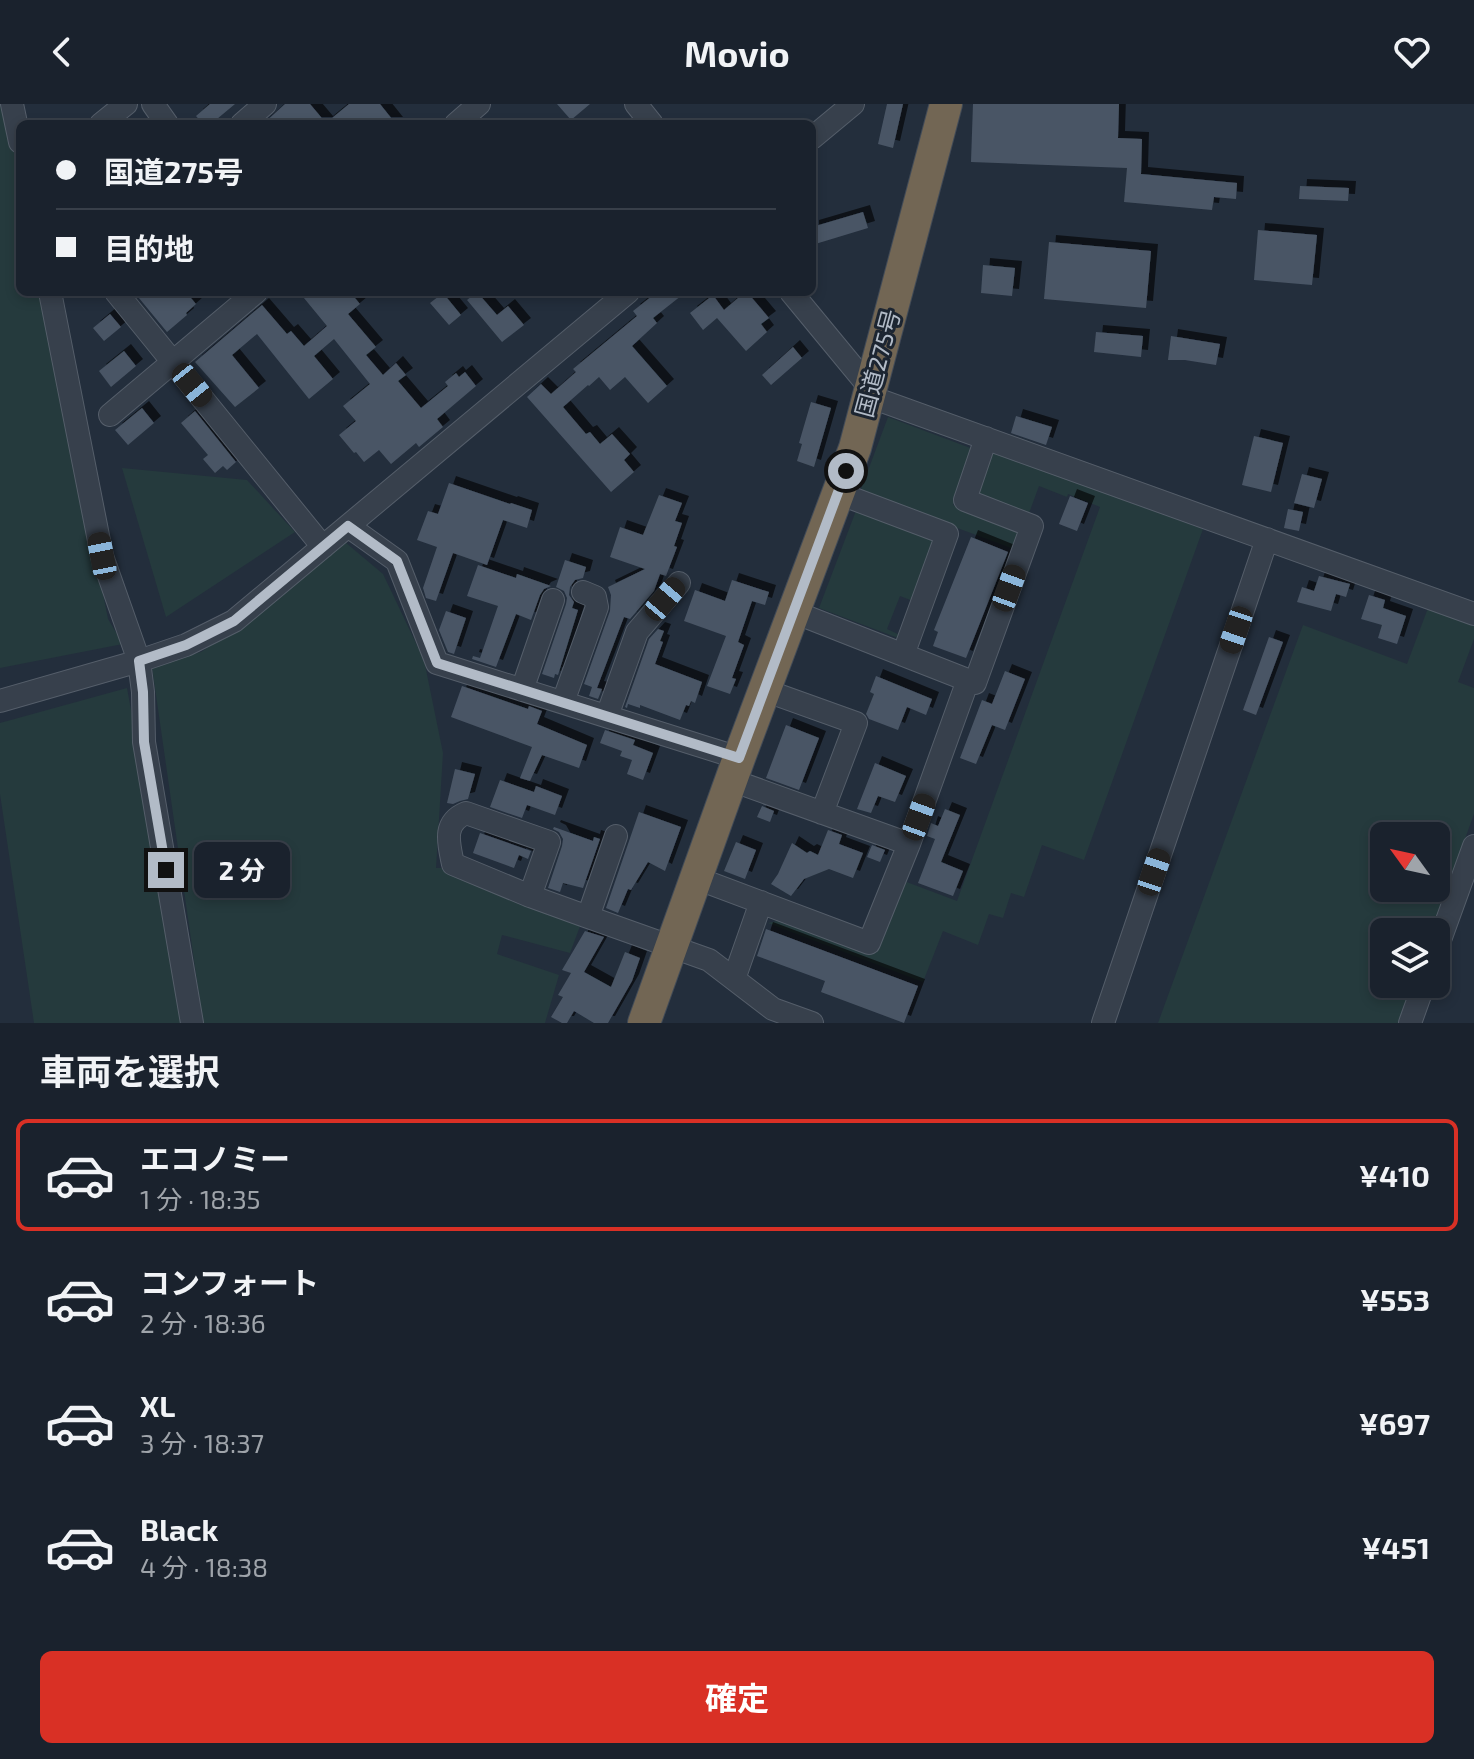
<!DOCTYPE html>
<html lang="ja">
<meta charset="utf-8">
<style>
:root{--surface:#1a222d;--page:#232a35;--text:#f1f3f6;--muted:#9fa4aa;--line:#383f49;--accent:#d93025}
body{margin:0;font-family:"Exo 2","Noto Sans JP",sans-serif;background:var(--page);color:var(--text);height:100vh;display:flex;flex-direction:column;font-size:30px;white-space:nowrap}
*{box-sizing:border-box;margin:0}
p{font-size:26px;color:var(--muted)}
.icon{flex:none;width:44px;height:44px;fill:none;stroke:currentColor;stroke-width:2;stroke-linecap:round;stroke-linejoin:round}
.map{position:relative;height:919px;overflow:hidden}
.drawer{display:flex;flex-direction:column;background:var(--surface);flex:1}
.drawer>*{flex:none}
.hud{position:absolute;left:16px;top:16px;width:800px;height:176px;border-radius:12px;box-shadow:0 4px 12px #0003,0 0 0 2px var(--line);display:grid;align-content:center;height:176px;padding:0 40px;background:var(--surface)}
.needle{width:52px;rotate:303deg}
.controls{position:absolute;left:1370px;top:718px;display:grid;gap:16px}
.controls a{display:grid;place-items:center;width:80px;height:80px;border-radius:12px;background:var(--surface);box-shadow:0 4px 12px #0003,0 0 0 2px var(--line);font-size:40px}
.end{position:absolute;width:36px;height:36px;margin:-18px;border:10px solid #b2bbc7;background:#111;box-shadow:0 0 0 4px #111}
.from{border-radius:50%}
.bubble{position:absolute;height:56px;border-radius:12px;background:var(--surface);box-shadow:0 4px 12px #0003,0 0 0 2px var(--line);font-size:26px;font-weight:700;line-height:56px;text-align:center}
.car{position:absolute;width:24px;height:48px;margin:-24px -12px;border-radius:10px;box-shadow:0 0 6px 2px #0007;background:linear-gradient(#222 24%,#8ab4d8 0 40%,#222 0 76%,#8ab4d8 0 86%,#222 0)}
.hud b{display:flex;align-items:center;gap:28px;height:76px;font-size:30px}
.hud b+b{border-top:2px solid var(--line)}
.hud i{width:20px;height:20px;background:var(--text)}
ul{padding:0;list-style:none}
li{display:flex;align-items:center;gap:24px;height:112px;margin:0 16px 12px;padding:0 24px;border:4px solid transparent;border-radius:12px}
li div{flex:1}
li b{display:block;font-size:30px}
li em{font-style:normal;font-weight:700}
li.active{border-color:var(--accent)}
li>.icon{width:72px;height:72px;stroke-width:1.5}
h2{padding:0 40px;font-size:36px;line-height:96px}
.cta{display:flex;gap:16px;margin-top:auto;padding:16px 40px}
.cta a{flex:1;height:92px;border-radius:12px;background:var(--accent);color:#fff;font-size:32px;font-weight:700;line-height:92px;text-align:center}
header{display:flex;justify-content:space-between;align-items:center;height:104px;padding:0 40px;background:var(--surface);font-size:36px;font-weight:700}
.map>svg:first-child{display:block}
</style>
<header><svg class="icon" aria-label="back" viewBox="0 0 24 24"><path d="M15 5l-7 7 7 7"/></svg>Movio<svg class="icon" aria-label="heart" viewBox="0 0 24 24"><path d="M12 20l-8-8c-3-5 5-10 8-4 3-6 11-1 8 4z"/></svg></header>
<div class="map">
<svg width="1474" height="919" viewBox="0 0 1474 919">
<defs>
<filter id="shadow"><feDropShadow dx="7" dy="-7" stdDeviation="0" flood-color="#0009"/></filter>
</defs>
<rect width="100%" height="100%" fill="#232e3c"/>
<!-- green -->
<path fill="#253a3d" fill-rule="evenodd" d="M 0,0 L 5,0 L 20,75 L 20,188 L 43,188 L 108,515 L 123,540 L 0,564 Z
M 888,313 L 973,345 L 953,401 L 1021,427 L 1014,445 L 860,388 Z
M 991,348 L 1203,425 L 1084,756 L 1042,741 L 1024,793 L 1011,789 L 1003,814 L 989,810 L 978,841 L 943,827 L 923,878 L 768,819 L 785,815 L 876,849 L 904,777 L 957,797 L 1100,403 L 1068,390 L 1067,393 L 1039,382 L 1028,412 L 977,392 Z
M 122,364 L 247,376 L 295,428 L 166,513 Z
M 857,404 L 937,434 L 913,497 L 900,492 L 887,525 L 900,531 L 898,534 L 819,504 Z
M 345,438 L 383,470 L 424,556 L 443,649 L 436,764 L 450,764 L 582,817 L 570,849 L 502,831 L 497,850 L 559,871 L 545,919 L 203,919 L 152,563 L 201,548 L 257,511 Z
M 1428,504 L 1474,521 L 1474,535 L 1458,578 L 1474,584 L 1474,710 L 1431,828 L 1384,828 L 1384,880 L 1412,880 L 1398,919 L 1158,919 L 1303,521 L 1407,560 ZM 1384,732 L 1436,732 L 1436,784 L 1384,784 Z
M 127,584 L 188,919 L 34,919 L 0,690 L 0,619 Z"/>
<!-- building -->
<path fill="#495565" filter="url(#shadow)" d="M 210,0 L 235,0 L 211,20 L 203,20 L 196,12 Z
M 285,0 L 310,0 L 326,19 L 349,0 L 380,0 L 396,20 L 263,20 Z
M 557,0 L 590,0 L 571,16 Z
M 887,0 L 903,0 L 893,44 L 878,40 Z
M 973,0 L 1119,0 L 1118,34 L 1142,35 L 1141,70 L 1237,79 L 1236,95 L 1214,93 L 1212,106 L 1124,98 L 1127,64 L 971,58 Z
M 1300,82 L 1349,84 L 1348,97 L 1299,95 Z
M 863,108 L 868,124 L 812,141 L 812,123 Z
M 1258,126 L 1317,131 L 1312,181 L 1254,176 Z
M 1049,138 L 1151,147 L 1146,204 L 1044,195 Z
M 983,161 L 1015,164 L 1012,192 L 981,189 Z
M 134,188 L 186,188 L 196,200 L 186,209 L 187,211 L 167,228 Z
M 299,188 L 350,188 L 360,200 L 348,210 L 376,243 L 366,251 L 383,271 L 396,259 L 406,271 L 398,277 L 421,304 L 448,282 L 445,278 L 456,269 L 459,273 L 465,268 L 476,282 L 437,315 L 443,323 L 419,343 L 416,339 L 391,360 L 379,346 L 364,358 L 356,348 L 354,349 L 339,331 L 356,317 L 343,302 L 370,280 L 334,235 L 314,252 L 333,275 L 309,295 L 257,230 L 232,251 L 259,284 L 235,303 L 195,258 L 262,201 L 287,230 L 291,227 L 304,242 L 327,222 Z
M 477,188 L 497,211 L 508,202 L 524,221 L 502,238 L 467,196 Z
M 657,188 L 686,188 L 653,214 L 657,219 L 632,242 L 667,282 L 648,299 L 625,273 L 610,286 L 599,273 L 589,282 L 588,281 L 563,303 L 586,330 L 590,328 L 600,340 L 612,330 L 630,350 L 624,356 L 634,368 L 611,388 L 527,293 L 541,280 L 551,290 L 576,268 L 573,265 L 637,212 L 633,207 Z
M 745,188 L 747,188 L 769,214 L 761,220 L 767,228 L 746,247 L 717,214 L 703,226 L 690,209 L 713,191 L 724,206 Z
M 443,189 L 461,211 L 449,221 L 430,199 Z
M 110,210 L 121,223 L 104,237 L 93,224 Z
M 1096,228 L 1143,232 L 1141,253 L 1094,248 Z
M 1171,232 L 1220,240 L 1216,261 L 1185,256 L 1168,256 Z
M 793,243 L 802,254 L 771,281 L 762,271 Z
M 124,247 L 136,262 L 111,283 L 99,267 Z
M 811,298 L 831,304 L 814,363 L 797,357 L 802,340 L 799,339 Z
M 142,304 L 154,319 L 128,341 L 115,326 Z
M 195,307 L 236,358 L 227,366 L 223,362 L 215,369 L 203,355 L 208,351 L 181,319 Z
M 1016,312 L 1052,323 L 1046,341 L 1011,329 Z
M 1254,332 L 1283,339 L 1271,388 L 1242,381 Z
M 1302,370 L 1322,375 L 1314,404 L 1294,399 Z
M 449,379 L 510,400 L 511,399 L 532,406 L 527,424 L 503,416 L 487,461 L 453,449 L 436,497 L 426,494 L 423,484 L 437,443 L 417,436 L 428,407 L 438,410 Z
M 659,391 L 682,399 L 675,417 L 682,419 L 674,442 L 677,443 L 666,472 L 660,470 L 654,487 L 630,515 L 624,513 L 597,584 L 602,585 L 598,595 L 589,592 L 592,583 L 584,580 L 610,507 L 611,491 L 608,483 L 645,465 L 610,453 L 620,423 L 643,431 Z
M 1070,392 L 1088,399 L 1077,427 L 1059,420 Z
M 1288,405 L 1303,408 L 1299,427 L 1284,424 Z
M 971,433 L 1008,448 L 966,554 L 933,542 L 938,528 L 934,526 Z
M 565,456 L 586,463 L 583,474 L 575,476 L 570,483 L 569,491 L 574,498 L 572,504 L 578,506 L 558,571 L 555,570 L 554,574 L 542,570 L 566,500 L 567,494 L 564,487 L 556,483 Z
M 478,461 L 516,474 L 517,470 L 551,482 L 544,485 L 540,491 L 531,516 L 516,510 L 496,563 L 472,555 L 473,552 L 480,554 L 498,502 L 467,492 Z
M 1319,472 L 1350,480 L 1346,493 L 1336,490 L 1331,507 L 1297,498 L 1302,483 L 1314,487 Z
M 732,476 L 769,488 L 765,501 L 752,497 L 738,538 L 744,541 L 732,574 L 736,575 L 730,590 L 707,582 L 726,532 L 684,517 L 695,486 L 725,497 Z
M 1369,491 L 1385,496 L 1383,504 L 1406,512 L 1397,540 L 1378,534 L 1382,521 L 1361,515 Z
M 446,507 L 466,514 L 454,550 L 448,548 L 439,526 Z
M 658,525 L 664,527 L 660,537 L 663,538 L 655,560 L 702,578 L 695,599 L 691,597 L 689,602 L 686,601 L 680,616 L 640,601 L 640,604 L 628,600 L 627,604 L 625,603 L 649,535 Z
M 1269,533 L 1283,538 L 1256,611 L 1243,606 Z
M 1005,567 L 1025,575 L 1005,626 L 992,621 L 976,660 L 960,654 L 982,596 L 992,600 Z
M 876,572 L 932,595 L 926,611 L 907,603 L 898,626 L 869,615 L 866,610 L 874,590 L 870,588 Z
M 462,582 L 528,605 L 529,602 L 542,607 L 537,620 L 587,641 L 579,664 L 542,651 L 530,677 L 520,674 L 532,643 L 451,613 Z
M 786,621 L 819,634 L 799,686 L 766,674 Z
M 605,626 L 635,636 L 633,641 L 653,649 L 643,676 L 627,670 L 632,656 L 620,652 L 622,647 L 600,639 Z
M 875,659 L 906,672 L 895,698 L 878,692 L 871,709 L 857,705 Z
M 455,665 L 475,670 L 468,695 L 460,697 L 453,700 L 447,699 Z
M 500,676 L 534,688 L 536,682 L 562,692 L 555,711 L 527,701 L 522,714 L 490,703 Z
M 762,702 L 774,707 L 770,718 L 757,713 Z
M 945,705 L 960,711 L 941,758 L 963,767 L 953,792 L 918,779 L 935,735 L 927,732 L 931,719 L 938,722 Z
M 639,708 L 681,723 L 665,767 L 648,758 L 631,786 L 628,785 L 618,809 L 606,804 Z
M 554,723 L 593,737 L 594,733 L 600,735 L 583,784 L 563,779 L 560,788 L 548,784 L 562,742 L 563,735 L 559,728 L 553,725 Z
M 828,726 L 842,731 L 839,740 L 863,749 L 853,774 L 829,765 L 804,775 L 791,792 L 771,780 L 778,770 L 792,739 L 807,749 L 810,747 L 818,751 Z
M 480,729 L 531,747 L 528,755 L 519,751 L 514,764 L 473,749 Z
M 736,738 L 756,746 L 745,775 L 724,767 Z
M 872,741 L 885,746 L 880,758 L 867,753 Z
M 766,825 L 918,882 L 904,919 L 821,888 L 825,877 L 757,852 Z
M 585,827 L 604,833 L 584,868 L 611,883 L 625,848 L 640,854 L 632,877 L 608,919 L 594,919 L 574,907 L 567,919 L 562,919 L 551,913 L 563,893 L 558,891 L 571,869 L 562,866 Z"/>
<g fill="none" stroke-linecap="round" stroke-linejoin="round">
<defs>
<path id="minor" d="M 12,0 L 20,38
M 153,0 L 167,20
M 636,0 L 652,20
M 101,20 L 126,0
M 242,20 L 265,0
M 456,20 L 479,0
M 812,34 L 853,0
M 50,188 L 102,452 L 139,557 L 143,588 L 144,638 L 192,919
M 116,188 L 323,443
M 791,188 L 871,285
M 868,292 L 1474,510
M 110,311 L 256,188
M 838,389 L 947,430 L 903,551
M 348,422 L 397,457 L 437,559 L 739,654
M 794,508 L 975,579 L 1032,422 L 965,396 L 986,334
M 522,586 L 553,496
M 764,586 L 856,619 L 822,709
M 0,597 L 139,557 L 186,541 L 234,517 L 628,188
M 563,598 L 597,503 L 595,493 L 583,488
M 607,612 L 637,528 L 679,479
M 731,676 L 909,740 L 968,576
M 616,732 L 588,813 L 709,856 L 773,905 L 812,919
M 696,774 L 869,839 L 909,740
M 530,792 L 453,760 C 449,740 442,719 466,709 L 549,738 L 530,792 L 588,813
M 1436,847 L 1474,742
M 734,875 L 761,798
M 1103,919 L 1267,435
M 1410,919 L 1424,880"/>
<path id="highway" d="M 644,919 L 739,654 L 855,344 L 946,0"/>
</defs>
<!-- minor casing -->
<use href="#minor" stroke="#555e6a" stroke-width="24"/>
<!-- highway casing -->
<use href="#highway" stroke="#424b57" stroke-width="34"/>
<!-- minor -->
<use href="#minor" stroke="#37404c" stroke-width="22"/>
<!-- highway -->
<use href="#highway" stroke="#726654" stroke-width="32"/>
</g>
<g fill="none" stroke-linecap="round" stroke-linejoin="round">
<!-- route -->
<path stroke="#b2bbc7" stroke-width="10" d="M 166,766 L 144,638 L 143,588 L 139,557 L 186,541 L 234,517 L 348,422 L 397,457 L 437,559 L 739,654 L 846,367"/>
</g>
<g text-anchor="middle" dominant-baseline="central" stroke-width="6" stroke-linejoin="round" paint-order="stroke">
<!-- street labels -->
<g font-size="24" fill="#b2bbc7" stroke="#1c2531">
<text transform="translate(877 259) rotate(-75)">国道275号</text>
</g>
</g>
</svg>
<div class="controls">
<a><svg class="needle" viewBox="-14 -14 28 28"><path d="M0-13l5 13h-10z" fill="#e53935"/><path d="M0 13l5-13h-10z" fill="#9fa4aa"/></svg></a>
<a><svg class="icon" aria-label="layers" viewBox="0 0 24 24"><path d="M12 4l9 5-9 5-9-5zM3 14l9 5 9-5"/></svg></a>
</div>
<i class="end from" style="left:846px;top:367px"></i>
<i class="end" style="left:166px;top:766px"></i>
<div class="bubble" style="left:194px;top:738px;width:96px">2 分</div>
<i class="car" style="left:192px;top:281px;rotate:141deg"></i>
<i class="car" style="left:102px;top:452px;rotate:349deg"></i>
<i class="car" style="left:1009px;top:484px;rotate:20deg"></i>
<i class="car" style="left:665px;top:495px;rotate:40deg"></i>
<i class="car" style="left:1236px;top:526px;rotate:199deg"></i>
<i class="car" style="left:919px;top:713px;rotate:20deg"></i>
<i class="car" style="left:1154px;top:768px;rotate:19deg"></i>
<div class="hud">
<b><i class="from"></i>国道275号</b>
<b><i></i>目的地</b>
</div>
</div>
<section class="drawer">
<h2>車両を選択</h2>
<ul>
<li class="active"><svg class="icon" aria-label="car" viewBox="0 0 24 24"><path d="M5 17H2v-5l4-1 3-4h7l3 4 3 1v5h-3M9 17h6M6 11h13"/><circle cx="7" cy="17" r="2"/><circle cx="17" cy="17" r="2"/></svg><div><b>エコノミー</b><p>1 分 · 18:35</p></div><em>¥410</em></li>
<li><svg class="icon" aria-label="car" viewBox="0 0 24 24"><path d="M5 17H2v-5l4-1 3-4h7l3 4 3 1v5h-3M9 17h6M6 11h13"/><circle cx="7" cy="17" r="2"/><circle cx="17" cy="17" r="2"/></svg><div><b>コンフォート</b><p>2 分 · 18:36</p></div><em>¥553</em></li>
<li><svg class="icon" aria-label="car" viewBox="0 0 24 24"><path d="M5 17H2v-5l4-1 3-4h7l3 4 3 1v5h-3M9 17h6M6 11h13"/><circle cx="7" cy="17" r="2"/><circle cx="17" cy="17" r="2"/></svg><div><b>XL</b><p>3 分 · 18:37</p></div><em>¥697</em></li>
<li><svg class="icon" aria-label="car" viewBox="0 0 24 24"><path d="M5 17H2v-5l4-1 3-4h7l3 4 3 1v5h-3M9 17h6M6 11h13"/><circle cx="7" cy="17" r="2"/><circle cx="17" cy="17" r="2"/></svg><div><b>Black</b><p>4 分 · 18:38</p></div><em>¥451</em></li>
</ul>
<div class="cta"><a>確定</a></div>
</section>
